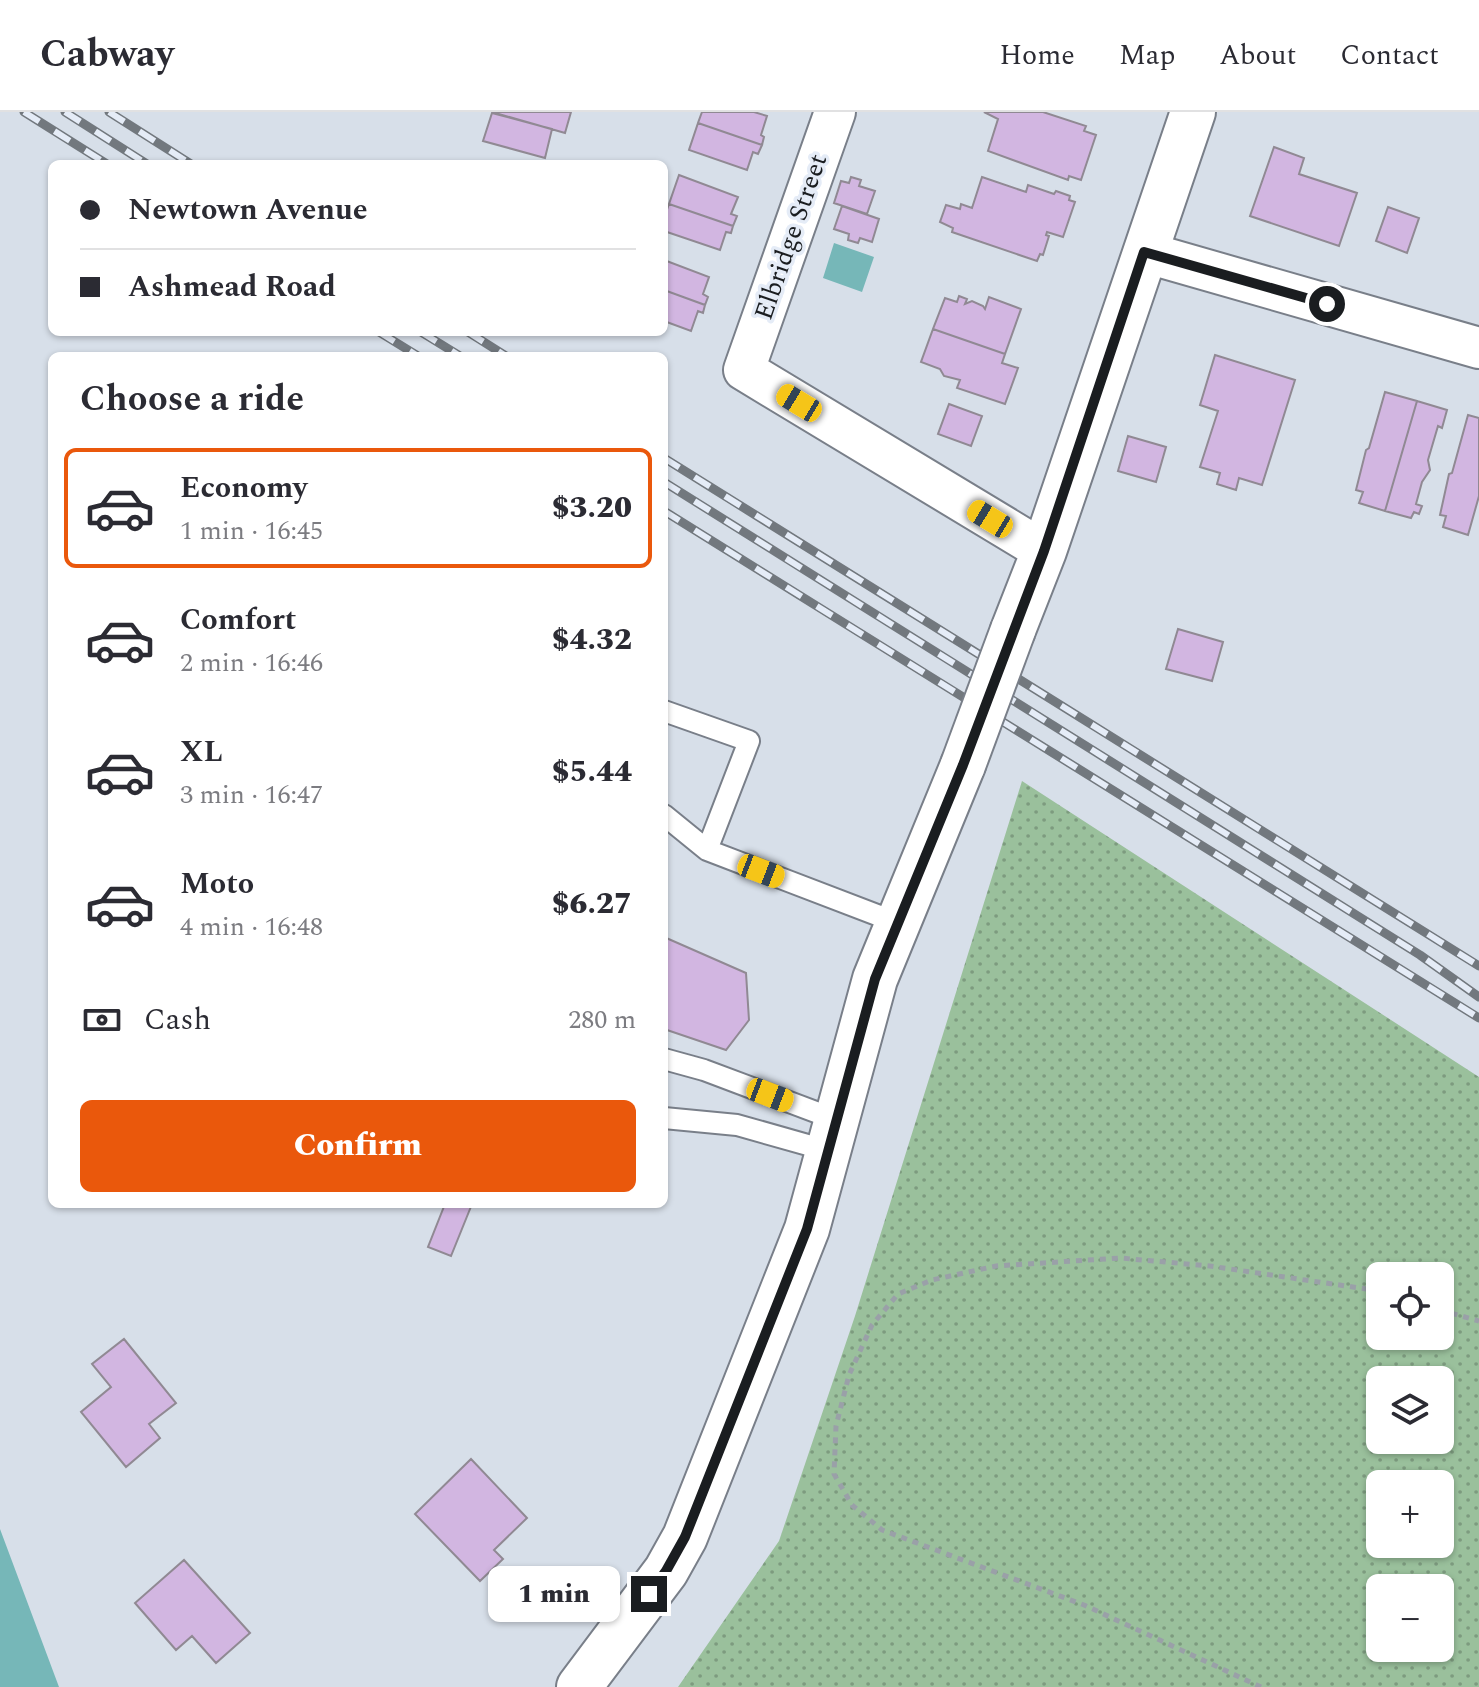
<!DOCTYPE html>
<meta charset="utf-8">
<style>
:root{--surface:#fff;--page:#f7f7f7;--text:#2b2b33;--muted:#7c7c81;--line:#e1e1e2;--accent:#ea580c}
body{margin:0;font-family:Spectral,serif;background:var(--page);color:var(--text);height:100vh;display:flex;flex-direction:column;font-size:30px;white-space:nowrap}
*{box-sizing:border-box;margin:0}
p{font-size:26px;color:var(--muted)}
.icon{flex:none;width:44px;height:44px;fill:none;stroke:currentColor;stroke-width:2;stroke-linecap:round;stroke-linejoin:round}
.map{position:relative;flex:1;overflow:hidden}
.sheet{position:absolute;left:48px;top:240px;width:620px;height:856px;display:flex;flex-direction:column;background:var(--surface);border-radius:12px;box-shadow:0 2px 6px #0004}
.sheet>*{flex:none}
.guide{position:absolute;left:48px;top:48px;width:620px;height:176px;border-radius:12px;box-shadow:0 2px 6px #0004;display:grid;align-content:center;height:176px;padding:0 32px;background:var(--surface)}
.fabs{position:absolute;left:1366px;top:1150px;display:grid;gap:16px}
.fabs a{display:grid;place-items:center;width:88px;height:88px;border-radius:12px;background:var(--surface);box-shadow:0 2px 6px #0004;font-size:40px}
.end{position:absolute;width:36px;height:36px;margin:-18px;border:10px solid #1a1d20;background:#fff;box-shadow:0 0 0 4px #fff}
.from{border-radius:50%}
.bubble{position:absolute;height:56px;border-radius:12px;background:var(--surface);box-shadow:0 2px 6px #0004;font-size:26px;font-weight:800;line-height:56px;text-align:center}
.car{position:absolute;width:24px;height:48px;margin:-24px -12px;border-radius:10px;box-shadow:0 0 6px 2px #0007;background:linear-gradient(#f5c518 24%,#345 0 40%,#f5c518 0 76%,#345 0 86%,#f5c518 0)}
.guide b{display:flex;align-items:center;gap:28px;height:76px;font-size:30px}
.guide b+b{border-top:2px solid var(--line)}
.guide i{width:20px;height:20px;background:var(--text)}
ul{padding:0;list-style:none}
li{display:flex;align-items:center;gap:24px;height:120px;margin:0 16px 12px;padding:0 16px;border:4px solid transparent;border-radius:12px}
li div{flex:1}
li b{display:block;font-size:30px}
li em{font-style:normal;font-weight:800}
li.selected{border-color:var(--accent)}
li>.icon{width:72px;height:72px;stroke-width:1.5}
h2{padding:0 32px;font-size:36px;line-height:96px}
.pay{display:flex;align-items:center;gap:20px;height:88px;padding:0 32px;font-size:30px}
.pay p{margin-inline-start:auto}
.action{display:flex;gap:16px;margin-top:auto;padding:16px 32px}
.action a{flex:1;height:92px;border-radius:12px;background:var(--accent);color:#fff;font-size:32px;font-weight:800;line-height:92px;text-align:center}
header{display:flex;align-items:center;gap:48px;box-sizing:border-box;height:112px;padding:0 40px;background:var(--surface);border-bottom:2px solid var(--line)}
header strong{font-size:38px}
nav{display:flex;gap:44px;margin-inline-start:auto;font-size:28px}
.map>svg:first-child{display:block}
</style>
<header>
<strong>Cabway</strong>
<nav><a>Home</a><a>Map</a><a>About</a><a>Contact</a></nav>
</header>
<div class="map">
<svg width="1479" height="1575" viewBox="0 0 1479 1575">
<defs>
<pattern id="grass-dots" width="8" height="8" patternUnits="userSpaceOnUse" patternTransform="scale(2)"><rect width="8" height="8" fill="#9ac09c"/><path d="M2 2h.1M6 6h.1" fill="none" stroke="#7d9b7f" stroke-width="1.8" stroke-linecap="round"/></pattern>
</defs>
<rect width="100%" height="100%" fill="#d7dfe9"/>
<!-- grass -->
<path fill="url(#grass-dots)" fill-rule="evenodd" d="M 1022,669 L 1479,965 L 1479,1575 L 678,1575 L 779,1429 L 855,1204 ZM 1380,1164 L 1440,1164 L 1440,1224 L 1380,1224 ZM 1380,1268 L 1440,1268 L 1440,1328 L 1380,1328 ZM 1380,1372 L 1440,1372 L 1440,1432 L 1380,1432 ZM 1380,1476 L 1440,1476 L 1440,1536 L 1380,1536 Z"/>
<!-- water -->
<path fill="#76b7b8" d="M 834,131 L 874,145 L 862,180 L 823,166 Z
M 0,1417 L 59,1575 L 0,1575 Z"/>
<!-- building -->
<path fill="#d2b6e1" stroke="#908993" stroke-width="2" d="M 492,0 L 571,0 L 565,21 Z
M 702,0 L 754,0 L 767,4 L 761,23 L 764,25 L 762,33 L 698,11 Z
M 984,0 L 1043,0 L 1086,14 L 1084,19 L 1096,23 L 1081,68 L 1069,64 L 1068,68 L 988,39 L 998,7 Z
M 492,1 L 552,17 L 545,46 L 483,29 Z
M 698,11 L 762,33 L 758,42 L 753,40 L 747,58 L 689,38 Z
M 1274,35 L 1304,46 L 1299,62 L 1357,81 L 1339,134 L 1250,104 Z
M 679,63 L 738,85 L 731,102 L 737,104 L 733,114 L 669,92 Z
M 851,65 L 861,68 L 859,74 L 875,79 L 867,102 L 834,91 L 841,69 L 849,71 Z
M 982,65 L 1026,80 L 1028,73 L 1054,82 L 1056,79 L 1070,84 L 1069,88 L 1075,90 L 1063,125 L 1047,120 L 1046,123 L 1049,124 L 1043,143 L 1040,142 L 1037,149 L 952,120 L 953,116 L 940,110 L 946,93 L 960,97 L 961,92 L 972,96 Z
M 669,92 L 733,114 L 731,121 L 726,120 L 720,138 L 664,119 L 664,106 Z
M 842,94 L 879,107 L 872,130 L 860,126 L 858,131 L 848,128 L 849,122 L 834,117 Z
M 1388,95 L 1419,106 L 1407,141 L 1376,129 Z
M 664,148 L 709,165 L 703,182 L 708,185 L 705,193 L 664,178 Z
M 664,178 L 705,193 L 703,201 L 698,199 L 691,219 L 664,209 Z
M 959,184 L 967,187 L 965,192 L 972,189 L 983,194 L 985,197 L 989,185 L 1021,197 L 1005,242 L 933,217 L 945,186 L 957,190 Z
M 933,217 L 1005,242 L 1002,251 L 1018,256 L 1005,292 L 957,276 L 960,268 L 944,264 L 940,257 L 921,250 Z
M 1215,243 L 1295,268 L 1262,373 L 1239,366 L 1236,378 L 1217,372 L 1220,361 L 1200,355 L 1218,299 L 1200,293 Z
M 1385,280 L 1417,289 L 1385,399 L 1359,391 L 1363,380 L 1356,378 L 1366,338 L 1369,336 Z
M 1417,289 L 1447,298 L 1442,316 L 1438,314 L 1428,348 L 1430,358 L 1422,370 L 1416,392 L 1422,394 L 1419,402 L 1414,400 L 1411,406 L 1385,399 Z
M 949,292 L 982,304 L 971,334 L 938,322 Z
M 1468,303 L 1479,306 L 1479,384 L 1468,423 L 1443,415 L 1446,404 L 1440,403 L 1449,362 L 1452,361 Z
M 1128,324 L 1166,335 L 1156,370 L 1118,359 Z
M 1178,517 L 1223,530 L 1212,569 L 1166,557 Z
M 664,825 L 746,861 L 749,908 L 726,938 L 664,917 Z
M 445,1092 L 472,1092 L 451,1144 L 428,1135 Z
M 124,1227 L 176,1291 L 149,1312 L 160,1326 L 126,1355 L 81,1300 L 111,1275 L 92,1252 Z
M 471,1347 L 527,1406 L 494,1438 L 503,1447 L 480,1469 L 415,1402 Z
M 184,1448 L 250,1521 L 216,1551 L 192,1524 L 176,1538 L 135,1491 Z"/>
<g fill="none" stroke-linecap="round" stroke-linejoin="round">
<defs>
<path id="lane" d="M 664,599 L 749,629 L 707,738
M 664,703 L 707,738 L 898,811
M 664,947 L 704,958 L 837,1008
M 664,1006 L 737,1013 L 829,1039"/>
<path id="street" d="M 835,0 L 744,258 L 1044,439
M 1144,140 L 1479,236"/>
<path id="secondary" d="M 1013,518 L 1044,439 L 1193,0
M 579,1575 L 666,1459 L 685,1425 L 807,1117 L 875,867 L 963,653"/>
</defs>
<!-- lane casing -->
<use href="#lane" stroke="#797f89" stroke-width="24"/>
<!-- street casing -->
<use href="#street" stroke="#797f89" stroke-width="44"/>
<!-- secondary casing -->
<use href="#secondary" stroke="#797f89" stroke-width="48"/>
<!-- path -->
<path stroke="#9aa0a8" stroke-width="5" stroke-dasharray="6 6" stroke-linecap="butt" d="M 1440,1198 L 1479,1209
M 1261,1575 L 1084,1493 L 882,1418 L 852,1393 L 834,1362 L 836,1314 L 849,1263 L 872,1213 L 898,1182 L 932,1168 L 996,1154 L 1120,1146 L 1210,1154 L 1380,1179"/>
<!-- lane -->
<use href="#lane" stroke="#fff" stroke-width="20"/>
<!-- street -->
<use href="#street" stroke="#fff" stroke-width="40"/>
<!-- secondary -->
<use href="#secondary" stroke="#fff" stroke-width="44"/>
<defs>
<path id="rail" d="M 24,0 L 107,52
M 65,0 L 147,52
M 109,0 L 191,52
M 379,220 L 418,244
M 421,220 L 460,244
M 468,220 L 506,244
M 664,346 L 1479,854
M 664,370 L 1420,843 L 1479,885
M 664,399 L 1479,906"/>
</defs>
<!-- rail casing -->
<use href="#rail" stroke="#72787e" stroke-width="9"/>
<!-- rail -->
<use href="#rail" stroke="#e5ecf7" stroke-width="6" stroke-dasharray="18" stroke-linecap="butt"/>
<defs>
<path id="secondary-bridge" d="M 963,653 L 1013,518"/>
</defs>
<!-- secondary-bridge casing -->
<use href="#secondary-bridge" stroke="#797f89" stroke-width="48" stroke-linecap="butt"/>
<!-- secondary-bridge -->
<use href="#secondary-bridge" stroke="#fff" stroke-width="44"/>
</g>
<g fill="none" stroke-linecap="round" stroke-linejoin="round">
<!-- route -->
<path stroke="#1a1d20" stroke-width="10" d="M 649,1482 L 666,1459 L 685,1425 L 807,1117 L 875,867 L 963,653 L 1044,439 L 1144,140 L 1327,192"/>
</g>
<g text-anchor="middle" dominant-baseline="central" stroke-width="7" stroke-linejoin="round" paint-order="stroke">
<!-- street labels -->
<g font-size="26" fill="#1a1d20" stroke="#e5ecf7">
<text transform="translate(791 125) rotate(-71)">Elbridge Street</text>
</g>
</g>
</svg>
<div class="fabs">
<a><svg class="icon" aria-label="locate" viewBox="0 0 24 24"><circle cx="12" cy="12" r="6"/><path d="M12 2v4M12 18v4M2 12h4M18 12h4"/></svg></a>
<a><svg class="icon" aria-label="layers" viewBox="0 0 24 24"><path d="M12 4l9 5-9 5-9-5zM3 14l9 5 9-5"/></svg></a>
<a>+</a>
<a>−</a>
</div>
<i class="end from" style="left:1327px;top:192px"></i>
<i class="end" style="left:649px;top:1482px"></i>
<div class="bubble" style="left:488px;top:1454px;width:132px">1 min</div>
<i class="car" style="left:799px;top:291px;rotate:301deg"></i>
<i class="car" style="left:990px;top:407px;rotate:301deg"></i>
<i class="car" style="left:761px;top:759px;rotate:111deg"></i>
<i class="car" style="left:770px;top:983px;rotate:111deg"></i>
<div class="guide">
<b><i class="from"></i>Newtown Avenue</b>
<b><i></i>Ashmead Road</b>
</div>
<section class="sheet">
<h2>Choose a ride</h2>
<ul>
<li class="selected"><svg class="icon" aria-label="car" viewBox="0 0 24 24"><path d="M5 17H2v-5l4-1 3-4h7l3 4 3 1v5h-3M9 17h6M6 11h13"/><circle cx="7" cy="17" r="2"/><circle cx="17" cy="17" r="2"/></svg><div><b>Economy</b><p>1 min · 16:45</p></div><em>$3.20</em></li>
<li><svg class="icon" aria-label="car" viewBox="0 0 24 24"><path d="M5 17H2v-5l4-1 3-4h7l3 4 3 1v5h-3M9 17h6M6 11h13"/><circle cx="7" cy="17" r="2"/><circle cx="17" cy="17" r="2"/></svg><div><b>Comfort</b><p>2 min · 16:46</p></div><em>$4.32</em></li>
<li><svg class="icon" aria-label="car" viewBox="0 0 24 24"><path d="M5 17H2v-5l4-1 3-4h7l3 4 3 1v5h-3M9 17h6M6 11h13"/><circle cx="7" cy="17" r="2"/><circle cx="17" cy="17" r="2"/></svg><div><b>XL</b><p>3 min · 16:47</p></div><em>$5.44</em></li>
<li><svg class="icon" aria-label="car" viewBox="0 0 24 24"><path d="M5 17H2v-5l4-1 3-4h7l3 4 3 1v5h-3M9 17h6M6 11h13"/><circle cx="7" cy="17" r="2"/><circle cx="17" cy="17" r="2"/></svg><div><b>Moto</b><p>4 min · 16:48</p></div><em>$6.27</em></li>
</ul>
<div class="pay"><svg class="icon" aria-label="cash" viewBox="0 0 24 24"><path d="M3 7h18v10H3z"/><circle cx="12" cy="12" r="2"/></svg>Cash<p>280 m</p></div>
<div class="action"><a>Confirm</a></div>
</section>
</div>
